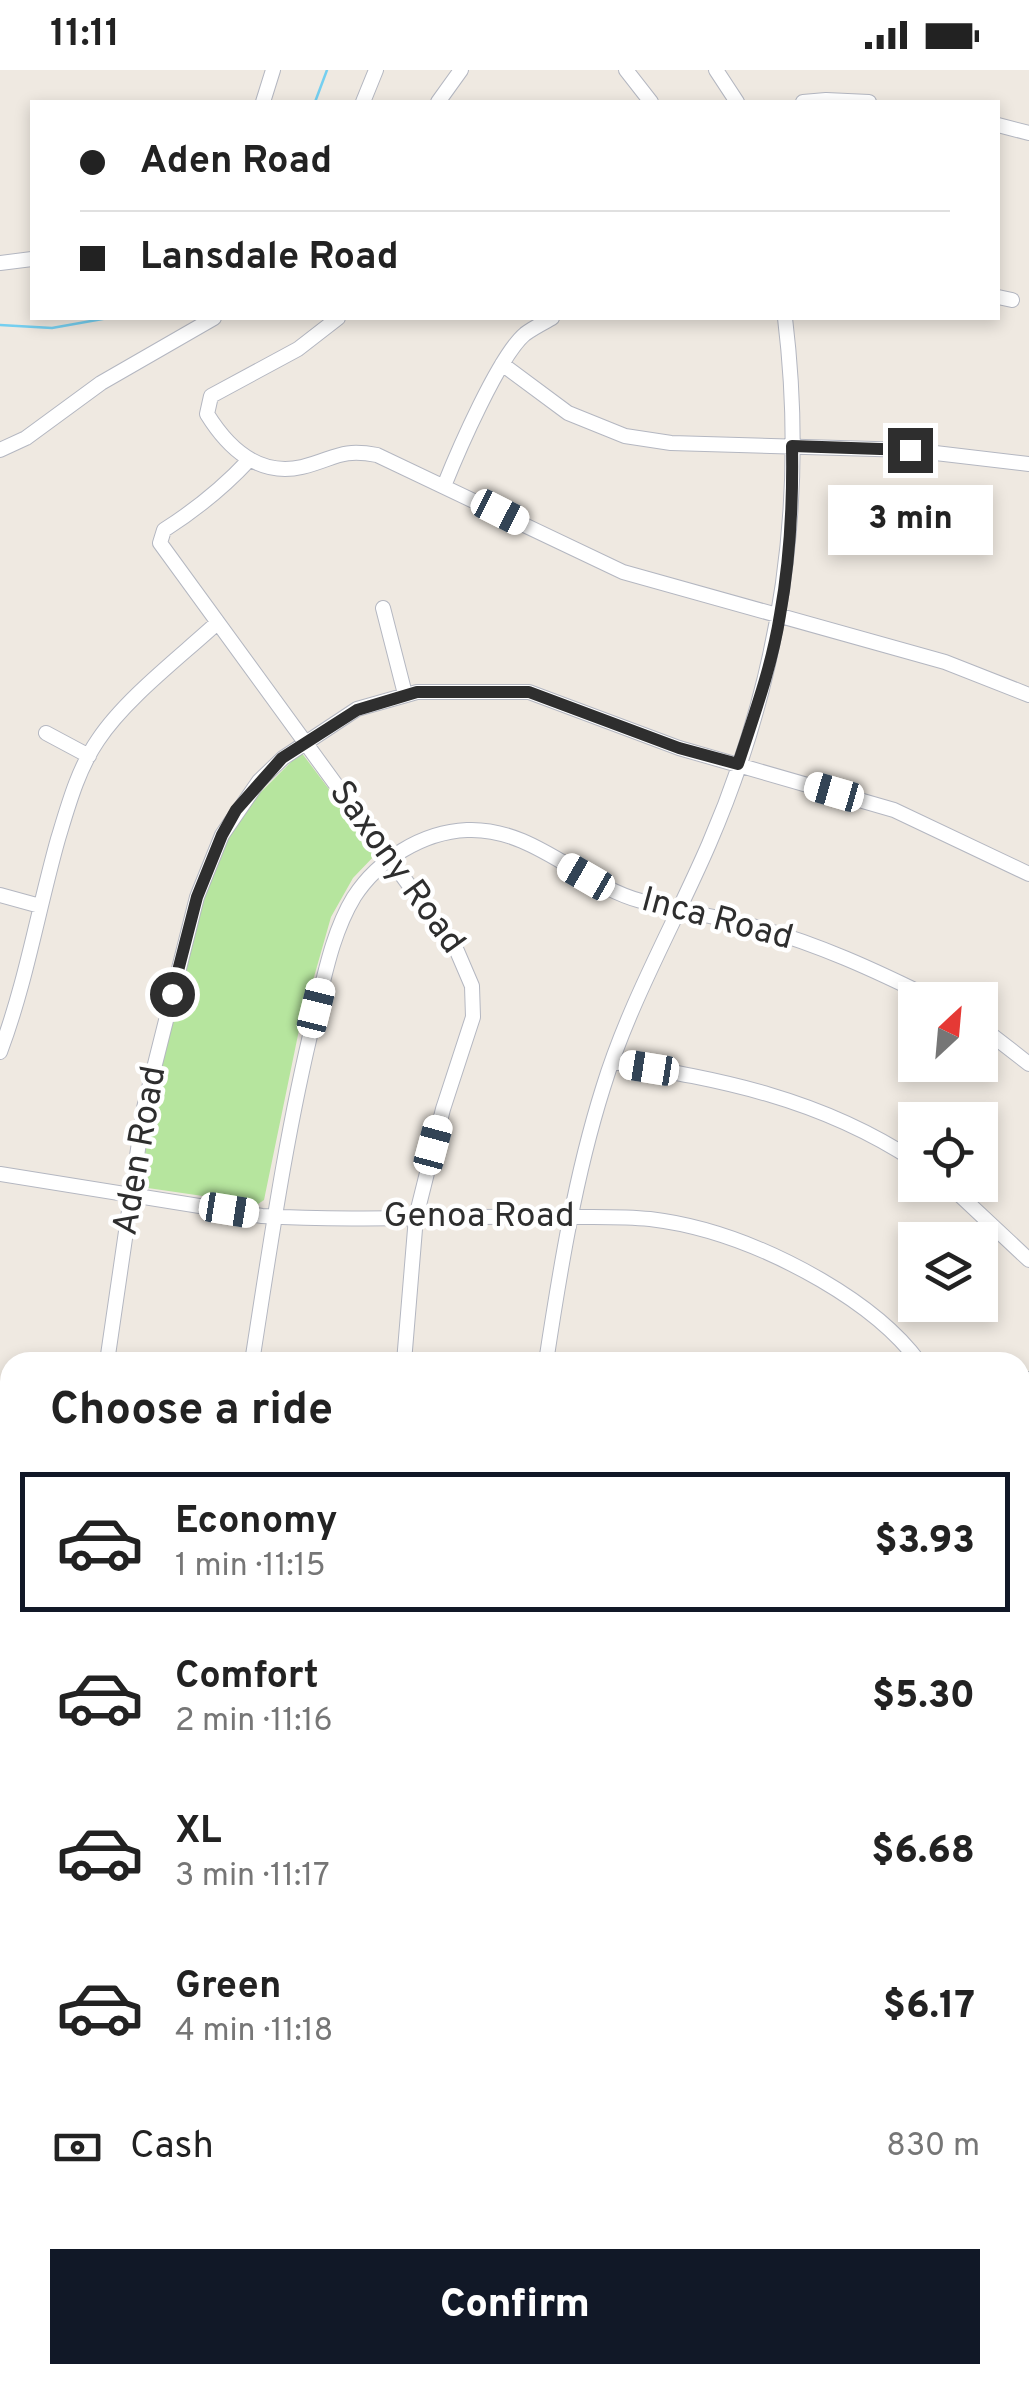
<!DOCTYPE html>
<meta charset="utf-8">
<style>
:root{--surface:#fff;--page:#f2f2f2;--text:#222;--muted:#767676;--line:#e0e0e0;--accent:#111827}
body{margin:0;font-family:Overpass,sans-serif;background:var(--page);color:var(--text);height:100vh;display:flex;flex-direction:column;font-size:38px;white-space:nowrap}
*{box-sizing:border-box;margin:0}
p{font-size:32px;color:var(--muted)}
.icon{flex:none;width:55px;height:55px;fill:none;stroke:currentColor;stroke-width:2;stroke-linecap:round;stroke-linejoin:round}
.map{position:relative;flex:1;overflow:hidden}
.sheet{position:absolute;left:0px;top:1282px;width:1030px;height:1032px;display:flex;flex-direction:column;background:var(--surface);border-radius:30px 30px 0 0;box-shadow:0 5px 15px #0003}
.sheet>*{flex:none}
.top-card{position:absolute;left:30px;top:30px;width:970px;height:220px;border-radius:0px;box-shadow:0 5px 15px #0003;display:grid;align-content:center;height:220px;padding:0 50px;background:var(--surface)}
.needle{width:65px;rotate:26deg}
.fabs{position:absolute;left:898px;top:912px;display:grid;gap:20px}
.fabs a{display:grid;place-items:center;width:100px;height:100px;border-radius:0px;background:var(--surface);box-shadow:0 5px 15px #0003;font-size:50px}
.end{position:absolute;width:45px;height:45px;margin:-22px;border:12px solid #2e2e2e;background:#fff;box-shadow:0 0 0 5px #fff}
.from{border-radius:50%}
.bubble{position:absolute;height:70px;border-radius:0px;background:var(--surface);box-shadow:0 5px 15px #0003;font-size:32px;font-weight:800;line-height:70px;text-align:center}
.car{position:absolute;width:30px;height:60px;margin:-30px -15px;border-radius:12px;box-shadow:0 0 8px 2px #0007;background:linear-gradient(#fff 24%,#345 0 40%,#fff 0 76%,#345 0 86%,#fff 0)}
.top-card b{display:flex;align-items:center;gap:35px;height:95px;font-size:38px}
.top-card b+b{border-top:2px solid var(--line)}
.top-card i{width:25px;height:25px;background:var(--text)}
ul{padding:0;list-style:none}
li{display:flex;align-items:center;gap:30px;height:140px;margin:0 20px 15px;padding:0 30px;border:5px solid transparent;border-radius:0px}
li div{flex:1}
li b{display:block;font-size:38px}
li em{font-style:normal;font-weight:800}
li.current{border-color:var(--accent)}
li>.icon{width:90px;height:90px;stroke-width:1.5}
h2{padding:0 50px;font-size:45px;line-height:120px}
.pay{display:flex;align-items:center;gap:25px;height:110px;padding:0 50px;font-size:38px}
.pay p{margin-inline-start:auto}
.button{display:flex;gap:20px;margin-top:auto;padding:20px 50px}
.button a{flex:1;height:115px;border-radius:0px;background:var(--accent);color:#fff;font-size:40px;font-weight:800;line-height:115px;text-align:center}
.status{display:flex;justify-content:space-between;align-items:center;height:70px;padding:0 50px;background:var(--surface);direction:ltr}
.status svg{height:28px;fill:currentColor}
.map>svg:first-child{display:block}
</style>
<div class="status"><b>11:11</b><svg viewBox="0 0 49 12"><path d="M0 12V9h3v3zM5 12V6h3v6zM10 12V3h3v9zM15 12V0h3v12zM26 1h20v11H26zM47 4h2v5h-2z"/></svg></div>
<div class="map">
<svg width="1029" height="2314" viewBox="0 0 1029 2314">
<rect width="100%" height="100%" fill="#efe9e1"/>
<!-- industrial -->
<path fill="#e3e1e8" d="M 166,2305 L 389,2305 L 386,2314 L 185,2314 Z"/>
<!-- green -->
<path fill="#b6e59e" d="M 301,682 L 377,783 L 353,808 L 331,847 L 299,960 L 264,1130 L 258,1134 L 141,1117 L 137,1110 L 162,983 L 202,830 L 228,765 L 249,734 Z"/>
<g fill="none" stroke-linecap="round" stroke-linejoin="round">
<!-- stream -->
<path stroke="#75cff0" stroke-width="2.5" d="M 315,32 L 327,0
M 0,255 L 52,258 L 108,248"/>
<defs>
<path id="minor" d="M 626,0 L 651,32
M 716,0 L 737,32
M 263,32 L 273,0
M 363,32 L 376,0
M 438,32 L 461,0
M 803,32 L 826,30 L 869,32
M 998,55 L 1029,63
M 0,193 L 32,189
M 998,227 L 1012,230
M 338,248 L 298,279 L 211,326 L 207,344 C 228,378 259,407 302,397 C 335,389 340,378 377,385 L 623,502 L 945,592 L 1029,625
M 502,294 L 568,343 L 625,366 L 671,373 L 910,380 L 1029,394
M 0,380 L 26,368 L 101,313 L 214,248
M 249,390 C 222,419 197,439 164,460 L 160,473 L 457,881 L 472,916 L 473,947 L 443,1039 L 416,1147 L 404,1292
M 444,416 C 458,381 499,286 525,264 C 533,258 543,253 552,248
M 383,538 L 405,624
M 46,663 L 89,686
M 0,825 L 40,836
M 980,956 L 1029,994
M 0,982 C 26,913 38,840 58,769 C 68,736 78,699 98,670 C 125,629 180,587 217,553
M 613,992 C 723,1010 819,1028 915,1091
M 0,1104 L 262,1146 C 363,1152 465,1145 566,1147 C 594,1147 622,1146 650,1149 C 709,1156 769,1180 821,1210 C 857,1231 894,1258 919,1292
M 949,1115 L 1029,1190
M 107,1292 L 144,1038 L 197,827 L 222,765 L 259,711 L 283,688 L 357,639 L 417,622 L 529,622 L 679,678 L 894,740 L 1029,804
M 252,1292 C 270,1177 286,1063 314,949 C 324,909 332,863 354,827 C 378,790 422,762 467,760 C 533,757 581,815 641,831 C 677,841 716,846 752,856 C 814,872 877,901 935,930
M 546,1292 C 560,1200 575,1107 603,1018 C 629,933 674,855 709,774 C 782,605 807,430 785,248
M 1020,1316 L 1029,1309
M 0,1371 L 10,1376
M 1020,1417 L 1029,1426
M 0,1496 L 10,1484
M 0,1528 L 10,1534
M 1020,1604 L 1029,1608
M 1020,1779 L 1029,1779
M 1020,2105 L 1029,2088
M 0,2115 L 10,2122
M 1020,2271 L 1029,2272
M 427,2305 L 441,2311
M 768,2305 L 776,2314
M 121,2314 L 121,2305
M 397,2314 L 400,2305"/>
</defs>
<!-- minor casing -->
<use href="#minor" stroke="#b4b7c1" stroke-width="16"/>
<!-- minor -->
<use href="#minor" stroke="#fff" stroke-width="14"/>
</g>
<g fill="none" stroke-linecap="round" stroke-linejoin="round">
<!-- route -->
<path stroke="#2e2e2e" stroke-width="12" d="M 172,924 L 197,827 L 222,765 L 236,740 L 282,688 L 357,640 L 417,622 L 529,622 L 679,678 L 738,694 C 754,645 772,596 780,545 C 790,490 793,432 792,376 L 910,380"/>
</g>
<g text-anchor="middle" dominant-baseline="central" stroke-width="9" stroke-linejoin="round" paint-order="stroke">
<!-- street labels -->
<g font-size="35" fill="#2e2e2e" stroke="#fff">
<text transform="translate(396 798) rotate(54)">Saxony Road</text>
<text transform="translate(717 850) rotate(15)">Inca Road</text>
<text transform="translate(141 1081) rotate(-80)">Aden Road</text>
<text x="479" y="1147">Genoa Road</text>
</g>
</g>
</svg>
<div class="fabs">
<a><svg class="needle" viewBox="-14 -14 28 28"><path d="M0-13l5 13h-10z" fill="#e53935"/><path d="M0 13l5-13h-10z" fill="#767676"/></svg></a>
<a><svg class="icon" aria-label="locate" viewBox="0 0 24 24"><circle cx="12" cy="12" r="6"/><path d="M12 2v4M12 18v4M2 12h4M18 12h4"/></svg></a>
<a><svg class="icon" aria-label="layers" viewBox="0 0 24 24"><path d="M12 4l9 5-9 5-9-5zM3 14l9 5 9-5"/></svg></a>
</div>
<i class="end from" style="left:172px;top:924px"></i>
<i class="end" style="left:910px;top:380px"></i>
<div class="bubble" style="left:828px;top:415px;width:165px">3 min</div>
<i class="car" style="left:500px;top:442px;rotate:117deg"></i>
<i class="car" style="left:834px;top:722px;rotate:286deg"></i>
<i class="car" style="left:586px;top:807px;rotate:300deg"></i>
<i class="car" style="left:316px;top:938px;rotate:14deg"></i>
<i class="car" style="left:649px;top:998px;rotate:279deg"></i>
<i class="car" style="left:433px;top:1075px;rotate:15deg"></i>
<i class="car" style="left:229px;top:1140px;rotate:99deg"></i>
<div class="top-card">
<b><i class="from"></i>Aden Road</b>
<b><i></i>Lansdale Road</b>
</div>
<section class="sheet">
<h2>Choose a ride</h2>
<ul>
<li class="current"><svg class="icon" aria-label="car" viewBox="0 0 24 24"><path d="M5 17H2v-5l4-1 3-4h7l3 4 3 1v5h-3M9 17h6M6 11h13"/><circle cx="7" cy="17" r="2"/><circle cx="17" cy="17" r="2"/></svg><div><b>Economy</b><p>1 min · 11:15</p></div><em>$3.93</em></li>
<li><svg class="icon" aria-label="car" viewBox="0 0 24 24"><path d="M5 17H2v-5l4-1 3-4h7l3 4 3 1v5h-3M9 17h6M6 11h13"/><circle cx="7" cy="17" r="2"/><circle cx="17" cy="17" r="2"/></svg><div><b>Comfort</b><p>2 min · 11:16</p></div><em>$5.30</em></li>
<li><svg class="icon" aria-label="car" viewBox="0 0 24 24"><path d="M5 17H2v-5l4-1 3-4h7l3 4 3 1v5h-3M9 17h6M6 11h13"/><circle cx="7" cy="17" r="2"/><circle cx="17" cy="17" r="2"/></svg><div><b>XL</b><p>3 min · 11:17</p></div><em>$6.68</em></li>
<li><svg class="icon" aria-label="car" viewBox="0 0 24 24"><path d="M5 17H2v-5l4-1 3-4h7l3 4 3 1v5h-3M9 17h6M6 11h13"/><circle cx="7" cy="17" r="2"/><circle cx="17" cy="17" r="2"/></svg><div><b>Green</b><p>4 min · 11:18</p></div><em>$6.17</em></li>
</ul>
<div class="pay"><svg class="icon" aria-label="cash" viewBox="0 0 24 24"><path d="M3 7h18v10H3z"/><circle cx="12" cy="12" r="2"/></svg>Cash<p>830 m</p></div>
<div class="button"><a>Confirm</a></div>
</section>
</div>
